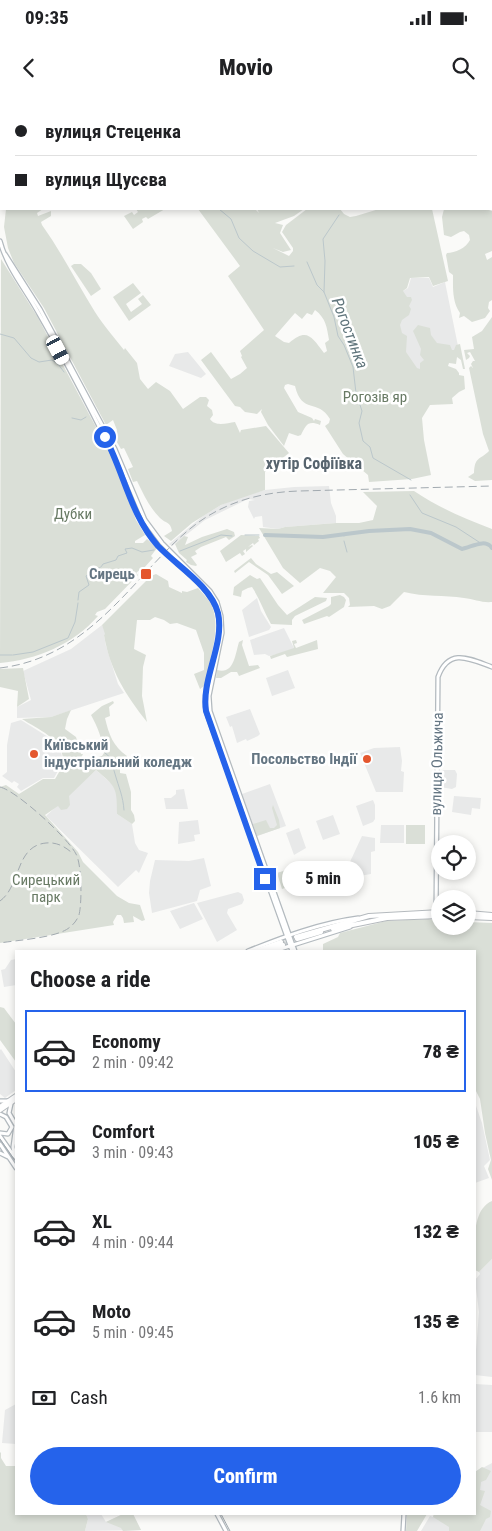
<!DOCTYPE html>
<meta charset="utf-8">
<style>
:root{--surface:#fff;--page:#f2f2f2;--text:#202124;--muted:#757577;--line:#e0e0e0;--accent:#2563eb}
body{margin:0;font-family:"Roboto Condensed",sans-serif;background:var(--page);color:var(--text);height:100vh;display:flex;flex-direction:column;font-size:19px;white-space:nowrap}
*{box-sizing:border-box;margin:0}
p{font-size:16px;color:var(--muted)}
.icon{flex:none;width:28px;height:28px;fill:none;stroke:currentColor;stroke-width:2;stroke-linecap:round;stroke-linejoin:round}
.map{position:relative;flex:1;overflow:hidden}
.panel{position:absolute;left:15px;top:850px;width:461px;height:565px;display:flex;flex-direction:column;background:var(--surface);border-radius:0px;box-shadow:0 2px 8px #0003}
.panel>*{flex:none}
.top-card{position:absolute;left:0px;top:0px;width:492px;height:110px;box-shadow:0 2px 8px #0003;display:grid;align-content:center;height:110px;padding:0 15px;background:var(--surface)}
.buttons{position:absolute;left:431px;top:735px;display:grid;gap:10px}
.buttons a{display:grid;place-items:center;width:45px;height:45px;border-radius:50%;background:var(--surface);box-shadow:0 2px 8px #0003;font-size:25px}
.end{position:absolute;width:22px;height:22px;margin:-11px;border:6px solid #2563eb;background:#fff;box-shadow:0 0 0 2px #fff}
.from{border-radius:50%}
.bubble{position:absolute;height:35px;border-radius:18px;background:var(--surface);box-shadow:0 2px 8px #0003;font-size:16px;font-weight:800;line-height:35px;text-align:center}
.car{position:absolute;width:15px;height:30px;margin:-15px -8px;border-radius:6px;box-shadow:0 0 4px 1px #0007;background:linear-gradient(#fff 24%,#345 0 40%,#fff 0 76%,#345 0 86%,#fff 0)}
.top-card b{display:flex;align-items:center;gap:18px;height:48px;font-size:19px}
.top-card b+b{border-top:1px solid var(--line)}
.top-card i{width:12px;height:12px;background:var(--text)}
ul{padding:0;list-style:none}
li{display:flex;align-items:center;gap:15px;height:82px;margin:0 10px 8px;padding:0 5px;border:2px solid transparent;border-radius:0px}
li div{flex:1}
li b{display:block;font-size:19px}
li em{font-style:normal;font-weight:800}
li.selected{border-color:var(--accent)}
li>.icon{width:45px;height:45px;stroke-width:1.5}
h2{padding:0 15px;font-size:22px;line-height:60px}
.pay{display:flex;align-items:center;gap:12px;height:55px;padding:0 15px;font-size:19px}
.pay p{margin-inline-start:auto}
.button{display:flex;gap:10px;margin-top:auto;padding:10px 15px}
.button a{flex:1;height:58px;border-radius:30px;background:var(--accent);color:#fff;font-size:20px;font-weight:800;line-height:58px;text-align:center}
.status{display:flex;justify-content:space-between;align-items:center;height:35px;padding:0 25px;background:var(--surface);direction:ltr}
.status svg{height:14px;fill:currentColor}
header{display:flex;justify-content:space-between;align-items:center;height:65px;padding:0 15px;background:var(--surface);font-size:22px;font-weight:800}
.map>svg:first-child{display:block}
</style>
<div class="status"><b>09:35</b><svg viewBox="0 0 49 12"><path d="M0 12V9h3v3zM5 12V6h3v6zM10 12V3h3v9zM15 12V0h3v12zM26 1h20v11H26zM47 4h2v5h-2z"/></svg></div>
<header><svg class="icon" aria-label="back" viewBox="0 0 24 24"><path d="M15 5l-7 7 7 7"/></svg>Movio<svg class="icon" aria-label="search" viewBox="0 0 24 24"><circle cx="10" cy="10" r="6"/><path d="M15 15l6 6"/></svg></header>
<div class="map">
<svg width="492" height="1431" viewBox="0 0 492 1431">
<rect width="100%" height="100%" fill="#fafaf8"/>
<!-- built -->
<path fill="#e8e9e9" d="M 411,178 L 429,178 L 433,187 L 445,182 L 459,251 L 438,270 L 400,277 L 384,203 L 408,188 Z
M 188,252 L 206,274 L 201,278 L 169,266 L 175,254 Z
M 329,386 L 331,403 L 336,416 L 336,423 L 285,427 L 278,429 L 263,427 L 262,416 L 255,417 L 254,419 L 248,407 L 249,401 L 255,400 L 248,399 L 205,420 L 172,446 L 169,444 L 203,416 L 221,405 L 240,397 L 265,390 L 294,387 Z
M 257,498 L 261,511 L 271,527 L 269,530 L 249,537 L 242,510 Z
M 102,525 L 106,534 L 104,535 L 106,546 L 118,584 L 124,593 L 51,617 L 17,618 L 17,607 L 31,600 L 23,571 L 71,549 Z
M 284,528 L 295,550 L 269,556 L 265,554 L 254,555 L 250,540 Z
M 288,570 L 295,588 L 272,596 L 266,578 Z
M 250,609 L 260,634 L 258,636 L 247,641 L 246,639 L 237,643 L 232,626 L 230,627 L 226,617 Z
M 21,620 L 53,640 L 61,652 L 63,662 L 54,678 L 43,678 L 21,691 L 17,687 L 19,684 L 14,681 L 12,683 L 2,676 L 7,672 L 7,645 L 11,623 Z
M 400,647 L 402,661 L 401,671 L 404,672 L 403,692 L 376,692 L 360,653 L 374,648 Z
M 96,670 L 113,685 L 117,691 L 117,714 L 132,724 L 135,743 L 139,750 L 148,753 L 139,773 L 136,770 L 118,787 L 46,716 Z
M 440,670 L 455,670 L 457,674 L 456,687 L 452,689 L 440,687 Z
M 270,684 L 286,726 L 257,736 L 242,694 Z
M 184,689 L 188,709 L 166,709 L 164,698 L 171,698 L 176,694 L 176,690 Z
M 454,696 L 481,698 L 480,709 L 472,708 L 471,715 L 452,712 Z
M 373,700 L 375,705 L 375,719 L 373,722 L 363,726 L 356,706 Z
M 333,715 L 340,734 L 323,740 L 316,721 Z
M 198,720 L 200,734 L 194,735 L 195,741 L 178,744 L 179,722 Z
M 381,725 L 404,725 L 404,743 L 380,743 Z
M 299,728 L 306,748 L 294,755 L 286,733 Z
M 362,736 L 375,738 L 375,751 L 371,752 L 371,774 L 342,779 Z
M 204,758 L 211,786 L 200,790 L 197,801 L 152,813 L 149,793 L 150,781 L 155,760 L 189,761 Z
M 238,792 L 242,794 L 244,800 L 242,804 L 228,809 L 227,813 L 237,830 L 217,842 L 197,803 Z
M 194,803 L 203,819 L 180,829 L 170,811 Z
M 16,859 L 16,885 L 4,887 L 1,870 L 5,869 L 11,860 Z
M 1,949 L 16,972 L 16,990 L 5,998 L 0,994 L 0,950 Z
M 475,1003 L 482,1023 L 490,1060 L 484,1066 L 489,1078 L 475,1083 Z
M 492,1159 L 492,1277 L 475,1275 L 475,1264 L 479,1212 L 475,1180 L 480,1174 L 479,1172 Z
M 475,1284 L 492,1285 L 492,1332 L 475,1332 Z
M 16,1304 L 16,1344 L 2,1343 L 5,1310 Z
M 492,1363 L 492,1431 L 421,1431 L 430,1416 L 433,1417 L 434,1414 L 475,1414 L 475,1372 Z
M 86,1414 L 101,1414 L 106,1422 L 123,1414 L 133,1414 L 141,1430 L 85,1431 L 88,1419 Z"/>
<!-- green -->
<path fill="#dadfd7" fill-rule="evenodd" d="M 6,109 L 43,109 L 37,113 L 38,116 L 51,111 L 51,116 L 41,122 L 42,125 C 62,153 77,183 95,212 C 103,225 114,237 124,250 L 125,248 L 137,263 L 140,279 L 148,289 L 156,282 L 170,291 L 183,309 L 200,297 L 206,297 L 209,300 L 207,306 L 212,310 L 213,315 L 210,319 C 215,327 227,323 235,322 L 240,333 L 241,330 L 266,326 L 289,353 L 265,372 L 265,390 L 221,405 L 192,423 L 171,441 L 164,436 L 172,431 C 170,421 166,424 160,418 C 149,407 144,395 137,381 L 133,382 L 128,369 L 133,367 L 124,348 L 121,349 L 114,337 L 117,330 L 113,320 L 106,325 L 44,208 L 14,163 L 8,148 L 4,127 Z
M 136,109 L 165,109 L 148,119 L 146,117 L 142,119 L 143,122 L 133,129 L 124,116 L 132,112 L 134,115 L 138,112 Z
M 198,109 L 255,109 L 259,113 L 257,109 L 304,109 L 294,116 L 275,123 L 283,125 L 280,133 L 291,150 L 283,152 L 273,148 L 289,156 L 293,151 L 293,148 L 282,132 L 286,125 L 307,109 L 340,109 L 344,114 L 350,117 L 356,116 L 379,109 L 432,109 L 448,181 L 433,186 L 429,177 L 410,178 L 407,188 L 403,191 L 407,197 L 411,197 L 412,200 L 409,206 L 411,209 L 409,215 L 402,220 L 400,225 L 402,233 L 407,236 L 406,252 L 417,268 L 420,269 L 420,263 L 424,260 L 420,255 L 421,249 L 413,231 L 418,225 L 430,228 L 431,235 L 437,243 L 450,245 L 452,250 L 454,250 L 456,245 L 460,244 L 465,269 L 463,269 L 461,260 L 457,257 L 456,264 L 449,263 L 448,266 L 456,269 L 459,273 L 459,275 L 464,276 L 465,289 L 459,292 L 452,298 L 453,304 L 430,305 L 422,318 L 424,340 L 431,375 L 412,379 L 369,382 L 368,375 L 343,354 L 325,326 L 329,323 L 330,319 C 318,298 302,315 295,286 L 288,284 L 285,285 L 284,288 L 298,312 L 312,318 L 314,321 L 315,319 L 321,321 L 320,325 C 308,320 306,325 301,335 L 298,336 L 289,333 L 284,346 L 268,325 L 261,312 L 262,309 L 257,314 L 245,312 L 240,307 L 235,306 L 201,260 L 211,252 L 231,279 L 240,274 L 247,268 L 241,257 L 242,256 L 240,251 L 264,230 L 228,176 L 240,166 ZM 315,210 C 326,218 327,228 329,240 L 325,243 L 327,251 L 324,253 C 312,237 307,227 289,243 L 284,242 L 275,236 L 295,213 L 302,219 L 307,213 L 312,215 Z
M 444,109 L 486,109 L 492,111 L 492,151 L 485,154 L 487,160 L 492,157 L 492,200 L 489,202 L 488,208 L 490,211 L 485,218 L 472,222 L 464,216 L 459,218 L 460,213 C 452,202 453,187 453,175 L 449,172 L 446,155 L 447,153 C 455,153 466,148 470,140 L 469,135 L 464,131 L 460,132 L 451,137 L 444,135 L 442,117 Z
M 1,159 L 37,216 L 115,363 L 136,420 L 145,435 L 135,441 L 135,443 L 143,443 L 147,439 L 157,448 L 151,456 L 153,458 L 143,469 L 142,468 L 136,473 L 138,475 L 105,509 L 97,512 L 95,515 L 98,516 C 74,544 36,560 0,563 Z
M 74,164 L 81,164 L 91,173 L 101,189 L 91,196 L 71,166 Z
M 133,183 L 141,193 L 126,204 L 131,212 L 142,204 L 138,199 L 143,195 L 151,205 L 129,221 L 113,197 Z
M 492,217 L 492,380 L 475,381 L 468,377 L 474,373 C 475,356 479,361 489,351 L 483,334 L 469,268 L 471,266 L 473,268 L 471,264 L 473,261 L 475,261 L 470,252 L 467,253 L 470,256 L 469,258 L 466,260 L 464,250 L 474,249 L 472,237 L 482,231 Z
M 414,391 C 439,408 464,418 492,429 L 492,502 C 482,503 474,499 464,498 C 444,495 424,497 404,492 L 390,506 L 382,509 L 374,506 L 348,507 L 350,505 L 349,498 L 344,493 L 323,493 L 336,477 L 330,471 L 320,468 L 300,483 L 283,468 L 259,428 L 278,429 L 285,427 L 336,423 L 359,423 L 373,420 L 377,406 L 363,392 Z
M 227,429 L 234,432 L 235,436 L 229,440 L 226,437 L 201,447 L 195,451 L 197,454 L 191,457 L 197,465 L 196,466 L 191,465 L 186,462 L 187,460 L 179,453 L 175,444 L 184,436 L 188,437 L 185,445 L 202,437 Z
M 241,435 L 259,436 L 260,438 L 258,439 L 259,441 L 254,445 L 253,443 L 248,447 L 252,445 L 253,446 L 246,452 L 246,449 L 243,451 L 245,454 L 242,456 L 240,453 L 226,462 L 220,451 Z
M 251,458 L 256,464 L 271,474 L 277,472 L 294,486 L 282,494 L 268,475 L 249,462 L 235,473 L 234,471 Z
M 156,474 L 168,481 L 169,487 L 182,493 L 182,491 L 187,492 L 198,488 C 203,494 209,499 212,506 C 221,530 210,557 206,580 L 204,586 L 200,589 L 194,574 L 204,570 L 204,553 L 196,530 L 177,523 L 170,524 L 164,520 L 155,517 L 150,520 L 137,520 L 134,549 L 146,555 L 143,567 L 142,596 L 147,622 C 125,594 110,570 104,535 L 105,534 L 102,525 L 151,476 Z
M 250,475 L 257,479 L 260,478 L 278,505 L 287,515 L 315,497 L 327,498 L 326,501 L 295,516 L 292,520 L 292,525 L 271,524 C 264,512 260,499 252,487 L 248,488 L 242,491 L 241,497 L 233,495 L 234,487 Z
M 340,495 L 344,497 L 346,500 L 344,507 L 329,517 L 327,516 L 304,524 L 302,520 L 329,506 L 331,504 L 331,497 Z
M 243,540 L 242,545 L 249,566 L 258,565 L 260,568 L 239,576 L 237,572 L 231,572 L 221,578 L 216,578 L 217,570 C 234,575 235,555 239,542 Z
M 296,540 L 297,543 L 294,544 L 296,548 L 317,540 L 318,549 L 287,557 L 285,554 L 271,559 L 270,556 L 294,548 L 292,541 Z
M 23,568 L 29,599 L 17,607 L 18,591 L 0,587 L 0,569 Z
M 113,601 L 114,603 L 109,607 L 110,616 L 105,618 C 109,635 113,646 127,656 L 127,660 L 124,659 L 120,663 L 120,673 L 126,674 L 131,692 L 131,710 L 134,715 L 135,721 L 132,724 L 117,714 C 117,687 116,687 96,670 L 69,696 L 70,705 L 67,709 L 61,710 L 58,706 L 45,715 L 78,752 L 83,762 L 117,796 L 129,803 L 140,805 L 145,820 L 142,821 L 133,816 L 134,822 L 124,823 L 123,818 L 121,815 L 117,815 L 113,822 L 114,825 L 0,843 L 0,687 L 6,685 L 19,694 L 43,679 L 55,679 C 58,674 63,666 63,661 C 64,639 37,629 22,619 L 51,617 L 71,610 L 67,619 L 65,629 L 76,637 L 81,654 L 83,654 L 81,658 L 89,659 L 102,656 L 104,653 C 102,638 98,628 91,615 L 102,606 Z
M 273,705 L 279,720 L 280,728 L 257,736 L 253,724 L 266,720 L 270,728 L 274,728 L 277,725 L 272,708 Z
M 406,725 L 425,725 L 425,744 L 406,744 Z
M 295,767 L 301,782 L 282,789 L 277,773 Z
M 428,819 L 440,821 L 440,826 L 468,826 L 468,822 L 492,823 L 492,1080 L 488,1069 L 491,1060 L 485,1033 L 480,999 L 475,989 L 475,851 L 323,851 L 323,844 L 338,837 L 340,833 L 386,821 Z
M 0,907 L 4,908 L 16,924 L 16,962 L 0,940 Z
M 492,1101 L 492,1159 L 479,1172 L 475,1170 C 475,1150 470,1110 492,1101 Z
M 1,1352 L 1,1358 L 6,1366 L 16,1366 L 16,1414 L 86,1414 L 88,1419 L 85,1431 L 0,1431 L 0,1353 Z
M 482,1367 L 491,1371 L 486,1380 L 481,1382 L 480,1390 L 485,1391 L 480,1405 L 491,1411 L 490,1417 L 486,1419 L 480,1431 L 449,1431 L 449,1427 L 433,1417 L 434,1414 L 475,1414 L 475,1372 Z
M 123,1414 L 133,1414 L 141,1430 L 123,1431 L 121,1428 L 106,1422 Z
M 407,1414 L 427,1414 L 417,1431 L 406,1431 Z"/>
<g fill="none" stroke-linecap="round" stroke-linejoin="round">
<!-- stream -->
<path stroke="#bbc7cb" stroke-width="1" d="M 219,109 L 231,119 L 239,138 L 253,151 L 280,167 L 294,166
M 307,162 L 317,185 L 324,192 L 334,217 L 338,236 L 344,245 L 353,267 L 356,293 L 362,311 L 359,323 L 363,341 L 370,347 L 373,358 L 411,380
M 324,192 L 325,161 L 323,139 L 339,115
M 0,234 L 14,238 L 31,258 L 39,262 L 52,260 L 58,264 L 64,272
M 72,318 L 81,320 L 86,317
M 410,395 L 422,413 L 456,427 L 482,444
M 245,435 L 259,435
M 344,436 L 344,434
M 344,441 L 347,452
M 180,451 L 221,435 L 232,436
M 78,500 L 79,492 L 89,485 L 86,476 L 91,473 L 91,468 C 97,467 99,471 103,464 L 116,460 L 118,456 L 127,453 L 125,449 L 132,448 L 142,452 L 154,450
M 0,555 L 12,555
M 13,555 L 33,552 L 68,538 L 75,522 L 78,503
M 105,653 C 114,659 112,665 115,674 C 119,688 123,696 124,710"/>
<!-- river -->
<path stroke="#bbc7cb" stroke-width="4" d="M 265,435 L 323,437 L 369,431 L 410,429 L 431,433 L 462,449 C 472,447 485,438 492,448"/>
<!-- primary-tunnel -->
<path stroke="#d5d9db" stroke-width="4" stroke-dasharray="4 2" stroke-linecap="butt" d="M 281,842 L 296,837
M 283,845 L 297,839"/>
<defs>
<path id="secondary" d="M 415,0 L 415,1
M 13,1 L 13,0
M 16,1 L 16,0
M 0,105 L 1,97
M 491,106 L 492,106
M 0,141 C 7,168 26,190 39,214 C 65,259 89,306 112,352 C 125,377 131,407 147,431 C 164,458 207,481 217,510 C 227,543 201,577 206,611 L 292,851
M 5,154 L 40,209 L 115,349 L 145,420 L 162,443 L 210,491 L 217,502 L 221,516 L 222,533 L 209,596 L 210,611 L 295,851
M 436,813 L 438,577 C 449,547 470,559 492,567
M 248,851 C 283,837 320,823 358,818
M 274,851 L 350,827
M 0,1001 L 9,1001
M 11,1004 L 9,1013 L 16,1025 L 13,1047 L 15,1057
M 0,1014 L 6,1017 L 12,1027 L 8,1034 L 0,1033
M 0,1036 L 14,1056
M 0,1044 L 16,1068
M 0,1053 L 8,1057
M 217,1414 L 226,1431
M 403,1431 L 404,1414"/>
<path id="primary" d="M 468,813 L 492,815
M 468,817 L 492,818
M 333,829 L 387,818 L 440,816
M 296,837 L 369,816 L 440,812
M 297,839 L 321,832
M 256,851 L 281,842
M 265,851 L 283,845
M 0,1007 L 16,996
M 0,1010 L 16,999"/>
</defs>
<!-- secondary casing -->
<use href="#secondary" stroke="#b3babf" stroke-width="5.5"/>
<!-- primary casing -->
<use href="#primary" stroke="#b5babe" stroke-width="6"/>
<!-- secondary -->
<use href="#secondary" stroke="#fff" stroke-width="3"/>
<!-- primary -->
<use href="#primary" stroke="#fff" stroke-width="4"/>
<!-- tram -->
<path stroke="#a2aab0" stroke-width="1" d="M 0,1039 L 16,1062
M 221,1414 L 230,1431"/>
<!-- rail -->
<path stroke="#a2aab0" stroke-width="1" stroke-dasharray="8 4" stroke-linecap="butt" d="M 0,568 C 66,560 106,516 149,469 C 167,450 185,430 208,416 C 236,399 267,392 299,391 L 492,386
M 0,687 C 17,691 68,738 76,754 C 82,765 82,803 79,815 C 77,820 74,824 70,827 C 58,838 17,840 0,843
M 0,801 C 21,786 15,746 46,743 C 56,742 64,746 71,752"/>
</g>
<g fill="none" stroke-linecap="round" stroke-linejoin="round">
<!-- route -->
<path stroke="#2563eb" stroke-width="6" d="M 105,337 C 124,373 131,416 158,446 C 177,466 211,486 218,513 C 225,544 201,579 206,611 L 265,779"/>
</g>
<!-- markers -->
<g fill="#e4572e" stroke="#fff" stroke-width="2">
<rect x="140" y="468" width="12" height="12" rx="2.5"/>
<circle cx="34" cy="654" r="5"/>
<circle cx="367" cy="659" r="5"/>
</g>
<g text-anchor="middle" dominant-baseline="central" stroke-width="5" stroke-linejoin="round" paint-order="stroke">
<!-- park labels -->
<g font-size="15" fill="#687a64" stroke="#fff">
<text x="375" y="297">Рогозів яр</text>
<text x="73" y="414">Дубки</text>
<text x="46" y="780">Сирецький<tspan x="46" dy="17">парк</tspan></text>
</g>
<!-- poi labels -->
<g font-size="15" font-weight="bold" fill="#657683" stroke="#fff" text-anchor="end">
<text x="135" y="474">Сирець</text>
<text x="44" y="645" text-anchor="start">Київський<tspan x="44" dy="17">індустріальний коледж</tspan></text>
<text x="357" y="659">Посольство Індії</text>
</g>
<!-- street labels -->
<g font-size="15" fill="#657683" stroke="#fff">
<text transform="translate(437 664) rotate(-89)">вулиця Ольжича</text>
</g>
<!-- water labels -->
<g font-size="16" font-style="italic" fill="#60757c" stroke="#fff">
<text transform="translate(350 233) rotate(69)">Рогостинка</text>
</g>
<!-- neighbourhood labels -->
<g font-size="16" font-weight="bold" fill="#57646e" stroke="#fff">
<text x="314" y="363">хутір Софіївка</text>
</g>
</g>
</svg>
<div class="buttons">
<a><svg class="icon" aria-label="locate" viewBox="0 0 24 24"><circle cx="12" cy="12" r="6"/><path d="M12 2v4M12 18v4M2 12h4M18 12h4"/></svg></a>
<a><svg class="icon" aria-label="layers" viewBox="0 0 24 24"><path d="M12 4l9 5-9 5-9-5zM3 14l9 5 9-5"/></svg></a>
</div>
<i class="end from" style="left:105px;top:337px"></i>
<i class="end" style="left:265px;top:779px"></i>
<div class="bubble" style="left:282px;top:761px;width:82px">5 min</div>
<i class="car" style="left:58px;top:250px;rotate:152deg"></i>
<div class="top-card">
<b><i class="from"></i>вулиця Стеценка</b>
<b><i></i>вулиця Щусєва</b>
</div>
<section class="panel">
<h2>Choose a ride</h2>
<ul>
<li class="selected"><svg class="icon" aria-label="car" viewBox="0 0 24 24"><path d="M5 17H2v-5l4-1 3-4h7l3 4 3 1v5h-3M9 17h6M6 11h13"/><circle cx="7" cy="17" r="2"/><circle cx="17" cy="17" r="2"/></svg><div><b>Economy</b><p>2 min · 09:42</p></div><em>78 ₴</em></li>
<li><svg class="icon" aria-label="car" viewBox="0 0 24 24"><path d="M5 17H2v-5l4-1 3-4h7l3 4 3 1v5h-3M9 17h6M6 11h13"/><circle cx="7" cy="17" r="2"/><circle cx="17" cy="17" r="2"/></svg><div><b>Comfort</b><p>3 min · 09:43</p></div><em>105 ₴</em></li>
<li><svg class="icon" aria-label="car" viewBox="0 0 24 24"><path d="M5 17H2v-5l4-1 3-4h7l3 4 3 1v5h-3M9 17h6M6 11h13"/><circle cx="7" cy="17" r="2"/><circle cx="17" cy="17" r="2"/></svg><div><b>XL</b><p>4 min · 09:44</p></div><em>132 ₴</em></li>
<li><svg class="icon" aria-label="car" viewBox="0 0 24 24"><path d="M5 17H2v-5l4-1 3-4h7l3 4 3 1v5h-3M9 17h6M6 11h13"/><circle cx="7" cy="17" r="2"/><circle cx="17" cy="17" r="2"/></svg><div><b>Moto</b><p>5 min · 09:45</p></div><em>135 ₴</em></li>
</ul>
<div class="pay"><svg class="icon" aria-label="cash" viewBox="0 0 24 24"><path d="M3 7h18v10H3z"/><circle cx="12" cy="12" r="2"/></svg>Cash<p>1.6 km</p></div>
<div class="button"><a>Confirm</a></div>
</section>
</div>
